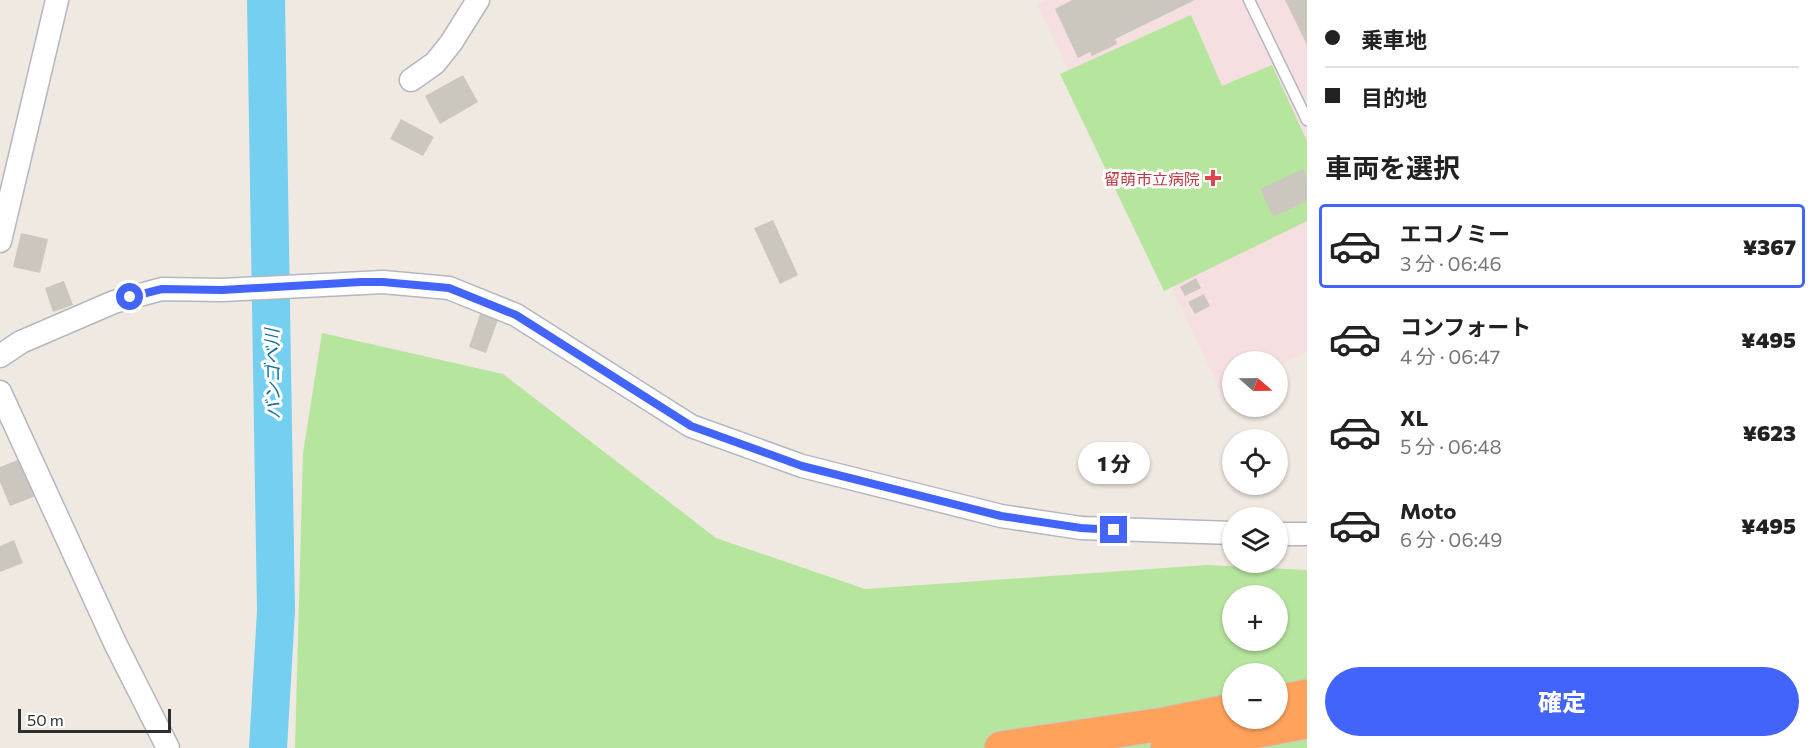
<!DOCTYPE html>
<html lang="ja">
<meta charset="utf-8">
<style>
:root{--surface:#fff;--page:#f6f6f6;--text:#222;--muted:#767676;--line:#e0e0e0;--accent:#4264fb}
body{margin:0;font-family:Commissioner,"Noto Sans JP",sans-serif;background:var(--page);color:var(--text);height:100vh;display:flex;flex-direction:column;font-size:22px;white-space:nowrap}
*{box-sizing:border-box;margin:0}
p{font-size:20px;color:var(--muted)}
.icon{flex:none;width:33px;height:33px;fill:none;stroke:currentColor;stroke-width:2;stroke-linecap:round;stroke-linejoin:round}
.map{position:relative;flex:1;overflow:hidden}
.drawer{display:flex;flex-direction:column;background:var(--surface);width:510px}
.drawer>*{flex:none}
.top-card{display:grid;align-content:center;height:132px;padding:0 18px;background:var(--surface)}
.needle{width:39px;rotate:110deg}
.tools{position:absolute;left:1222px;top:351px;display:grid;gap:12px}
.tools a{display:grid;place-items:center;width:66px;height:66px;border-radius:50%;background:var(--surface);box-shadow:0 2px 4px #0004;font-size:30px}
.scale{position:absolute;left:18px;bottom:15px;width:153px;box-sizing:border-box;padding-left:6px;border:3px solid #2e2e2e;border-top:0;font-size:16px;line-height:21px;white-space:nowrap;color:#2e2e2e;-webkit-text-stroke:4px #fff;paint-order:stroke}
.end{position:absolute;width:27px;height:27px;margin:-14px;border:8px solid #4264fb;background:#fff;box-shadow:0 0 0 3px #fff}
.from{border-radius:50%}
.bubble{position:absolute;height:42px;border-radius:21px;background:var(--surface);box-shadow:0 2px 4px #0004;font-size:20px;font-weight:800;line-height:42px;text-align:center}
.top-card b{display:flex;align-items:center;gap:21px;height:57px;font-size:22px}
.top-card b+b{border-top:2px solid var(--line)}
.top-card i{width:15px;height:15px;background:var(--text)}
ul{padding:0;list-style:none}
li{display:flex;align-items:center;gap:18px;height:84px;margin:0 12px 9px;padding:0 6px;border:3px solid transparent;border-radius:6px}
li div{flex:1}
li b{display:block;font-size:22px}
li em{font-style:normal;font-weight:800}
li.active{border-color:var(--accent)}
li>.icon{width:54px;height:54px;stroke-width:1.5}
h2{padding:0 18px;font-size:27px;line-height:72px}
.cta{display:flex;gap:12px;margin-top:auto;padding:12px 18px}
.cta a{flex:1;height:69px;border-radius:36px;background:var(--accent);color:#fff;font-size:24px;font-weight:800;line-height:69px;text-align:center}
main{display:flex;flex:1;min-height:0}
.map>svg:first-child{display:block}
</style>
<main>
<div class="map">
<svg width="1307" height="748" viewBox="0 0 1307 748">
<rect width="100%" height="100%" fill="#efe9e1"/>
<!-- medical -->
<path fill="#f5dfe0" d="M 1045,0 L 1307,0 L 1307,352 L 1278,366 L 1278,362 L 1233,362 L 1233,388 L 1222,394 L 1037,4 Z"/>
<!-- green -->
<path fill="#b6e59e" fill-rule="evenodd" d="M 1191,15 L 1222,86 L 1272,65 L 1307,141 L 1307,221 L 1164,291 L 1060,74 Z
M 322,333 L 503,374 L 716,538 L 865,589 L 1207,565 L 1307,570 L 1307,748 L 295,748 L 303,453 ZM 1233,596 L 1278,596 L 1278,640 L 1233,640 ZM 1233,674 L 1278,674 L 1278,718 L 1233,718 Z"/>
<g fill="none" stroke-linecap="round" stroke-linejoin="round">
<!-- river -->
<path stroke="#75cff0" stroke-width="38" d="M 266,0 L 276,611 L 268,748"/>
</g>
<!-- building -->
<path fill="#cbc7bf" d="M 1072,0 L 1195,0 L 1115,39 L 1117,44 L 1092,56 L 1090,52 L 1078,58 L 1055,9 Z
M 1285,0 L 1307,0 L 1307,45 Z
M 463,75 L 478,102 L 440,124 L 425,96 Z
M 401,119 L 434,137 L 423,156 L 390,139 Z
M 1303,169 L 1307,178 L 1307,201 L 1273,217 L 1260,189 Z
M 773,220 L 798,275 L 780,284 L 754,228 Z
M 21,233 L 48,239 L 40,273 L 13,267 Z
M 1196,278 L 1201,288 L 1185,296 L 1180,287 Z
M 64,281 L 73,305 L 53,312 L 45,288 Z
M 1204,294 L 1210,306 L 1195,314 L 1188,302 Z
M 480,314 L 498,320 L 486,353 L 469,347 Z
M 20,459 L 36,496 L 10,506 L 0,482 L 0,467 Z
M 14,540 L 23,563 L 0,572 L 0,546 Z"/>
<g fill="none" stroke-linecap="round" stroke-linejoin="round">
<defs>
<path id="service" d="M 1249,0 L 1307,120"/>
<path id="minor" d="M 411,80 L 435,63 L 451,43 L 478,0
M 0,241 L 57,0
M 0,356 L 21,342 L 114,302 L 162,289 L 222,290 L 383,282 L 449,288 L 516,315 L 691,426 L 802,466 L 1001,516 L 1081,528 L 1233,533
M 0,392 L 115,643 L 168,748
M 1278,534 L 1307,534"/>
<path id="motorway" d="M 1278,702 L 1307,696
M 1001,748 L 1164,724 L 1233,710
M 1167,748 L 1307,722"/>
</defs>
<!-- service casing -->
<use href="#service" stroke="#b4b7c1" stroke-width="13"/>
<!-- minor casing -->
<use href="#minor" stroke="#b4b7c1" stroke-width="25"/>
<!-- motorway casing -->
<use href="#motorway" stroke="#c9c9c9" stroke-width="35"/>
<!-- service -->
<use href="#service" stroke="#fff" stroke-width="10"/>
<!-- minor -->
<use href="#minor" stroke="#fff" stroke-width="22"/>
<!-- motorway -->
<use href="#motorway" stroke="#ffa35c" stroke-width="33"/>
</g>
<g fill="none" stroke-linecap="round" stroke-linejoin="round">
<!-- route -->
<path stroke="#4264fb" stroke-width="8" d="M 130,297 L 162,289 L 222,290 L 361,282 L 383,282 L 449,288 L 516,315 L 691,426 L 802,466 L 1001,516 L 1081,528 L 1114,530"/>
</g>
<!-- markers -->
<path fill="#e0444e" stroke="#fff" stroke-width="2" d="M1210 169h6v6h6v6h-6v6h-6v-6h-6v-6h6z"/>
<g text-anchor="middle" dominant-baseline="central" stroke-width="6" stroke-linejoin="round" paint-order="stroke">
<!-- health labels -->
<g font-size="16" fill="#be3a42" stroke="#fff" text-anchor="end">
<text x="1200" y="178">留萌市立病院</text>
</g>
<!-- water labels -->
<g font-size="18" font-style="italic" fill="#0d6fa3" stroke="#fff">
<text transform="translate(272 374) rotate(-91)">バンゴベ川</text>
</g>
</g>
</svg>
<div class="tools">
<a><svg class="needle" viewBox="-14 -14 28 28"><path d="M0-13l5 13h-10z" fill="#e53935"/><path d="M0 13l5-13h-10z" fill="#767676"/></svg></a>
<a><svg class="icon" aria-label="locate" viewBox="0 0 24 24"><circle cx="12" cy="12" r="6"/><path d="M12 2v4M12 18v4M2 12h4M18 12h4"/></svg></a>
<a><svg class="icon" aria-label="layers" viewBox="0 0 24 24"><path d="M12 4l9 5-9 5-9-5zM3 14l9 5 9-5"/></svg></a>
<a>+</a>
<a>−</a>
</div>
<div class="scale">50 m</div>
<i class="end from" style="left:130px;top:297px"></i>
<i class="end" style="left:1114px;top:530px"></i>
<div class="bubble" style="left:1078px;top:442px;width:72px">1 分</div>
</div>
<section class="drawer">
<div class="top-card">
<b><i class="from"></i>乗車地</b>
<b><i></i>目的地</b>
</div>
<h2>車両を選択</h2>
<ul>
<li class="active"><svg class="icon" aria-label="car" viewBox="0 0 24 24"><path d="M5 17H2v-5l4-1 3-4h7l3 4 3 1v5h-3M9 17h6M6 11h13"/><circle cx="7" cy="17" r="2"/><circle cx="17" cy="17" r="2"/></svg><div><b>エコノミー</b><p>3 分 · 06:46</p></div><em>¥367</em></li>
<li><svg class="icon" aria-label="car" viewBox="0 0 24 24"><path d="M5 17H2v-5l4-1 3-4h7l3 4 3 1v5h-3M9 17h6M6 11h13"/><circle cx="7" cy="17" r="2"/><circle cx="17" cy="17" r="2"/></svg><div><b>コンフォート</b><p>4 分 · 06:47</p></div><em>¥495</em></li>
<li><svg class="icon" aria-label="car" viewBox="0 0 24 24"><path d="M5 17H2v-5l4-1 3-4h7l3 4 3 1v5h-3M9 17h6M6 11h13"/><circle cx="7" cy="17" r="2"/><circle cx="17" cy="17" r="2"/></svg><div><b>XL</b><p>5 分 · 06:48</p></div><em>¥623</em></li>
<li><svg class="icon" aria-label="car" viewBox="0 0 24 24"><path d="M5 17H2v-5l4-1 3-4h7l3 4 3 1v5h-3M9 17h6M6 11h13"/><circle cx="7" cy="17" r="2"/><circle cx="17" cy="17" r="2"/></svg><div><b>Moto</b><p>6 分 · 06:49</p></div><em>¥495</em></li>
</ul>
<div class="cta"><a>確定</a></div>
</section>
</main>
